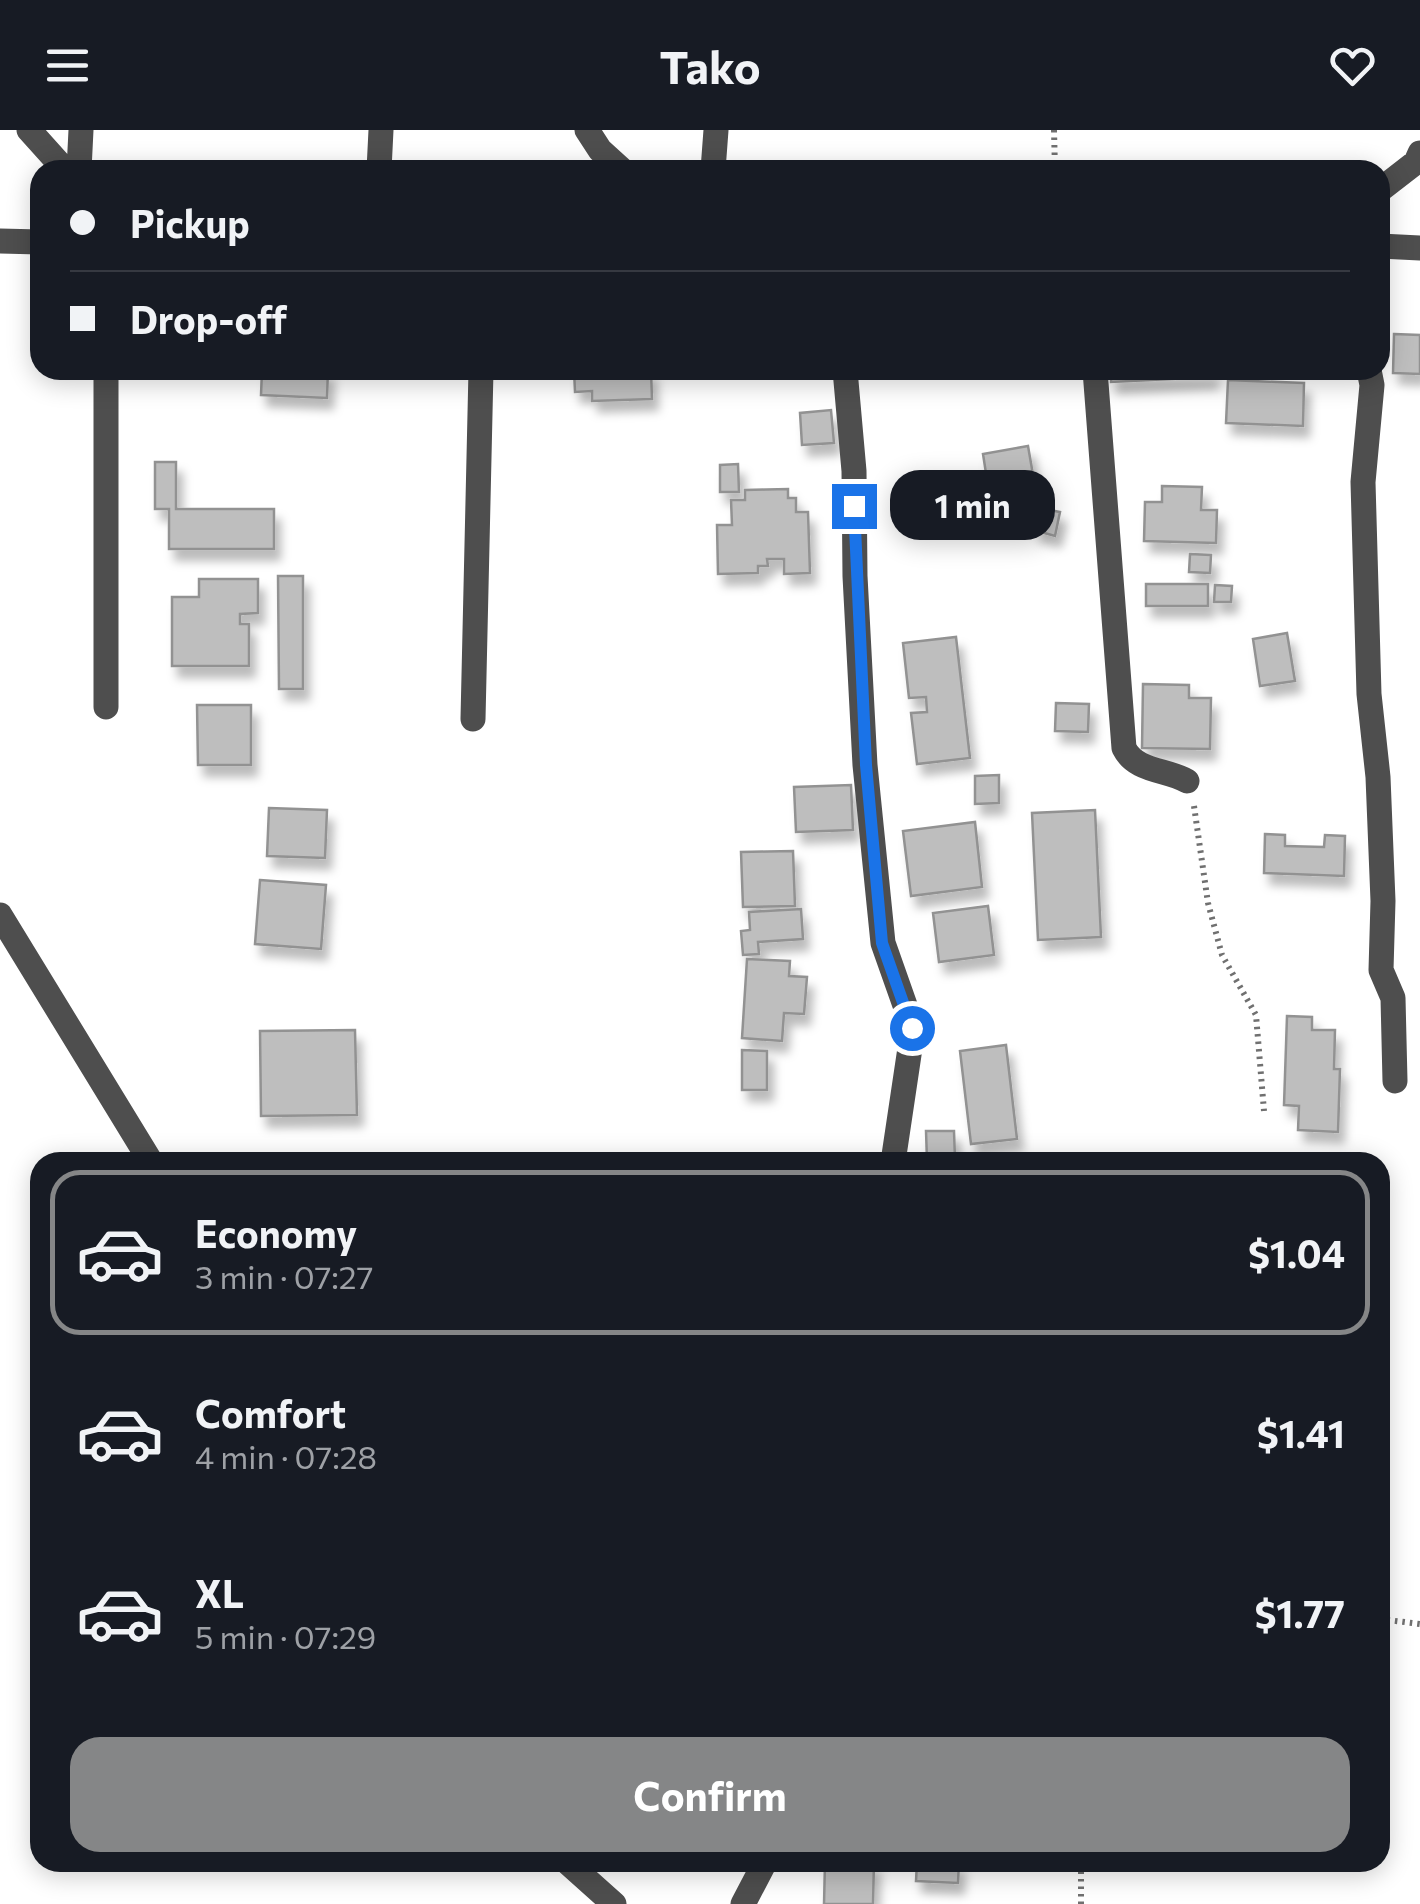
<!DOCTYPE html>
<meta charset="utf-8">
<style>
:root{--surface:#171b24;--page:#242831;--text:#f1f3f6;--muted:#9ea1a6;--line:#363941;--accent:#858687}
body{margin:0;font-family:Commissioner,sans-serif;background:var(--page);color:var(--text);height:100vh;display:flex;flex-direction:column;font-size:38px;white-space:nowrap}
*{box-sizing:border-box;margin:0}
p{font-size:32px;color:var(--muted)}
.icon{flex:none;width:55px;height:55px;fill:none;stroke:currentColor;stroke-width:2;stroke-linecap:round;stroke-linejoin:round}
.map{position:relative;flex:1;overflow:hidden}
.sheet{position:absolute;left:30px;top:1022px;width:1360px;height:720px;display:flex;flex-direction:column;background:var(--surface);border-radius:30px;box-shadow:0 5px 25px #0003}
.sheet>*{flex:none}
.top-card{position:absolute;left:30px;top:30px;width:1360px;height:220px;border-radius:30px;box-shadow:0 5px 25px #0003;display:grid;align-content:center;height:220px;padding:0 40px;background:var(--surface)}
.end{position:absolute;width:45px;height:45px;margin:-22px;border:12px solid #1a73e8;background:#fff;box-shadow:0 0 0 5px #fff}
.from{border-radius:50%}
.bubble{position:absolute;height:70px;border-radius:30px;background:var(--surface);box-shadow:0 5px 25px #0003;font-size:32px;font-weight:700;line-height:70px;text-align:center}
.top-card b{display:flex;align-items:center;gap:35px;height:95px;font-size:38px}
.top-card b+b{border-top:2px solid var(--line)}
.top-card i{width:25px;height:25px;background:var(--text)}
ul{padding:18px 0 0;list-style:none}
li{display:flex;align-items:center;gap:30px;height:165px;margin:0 20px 15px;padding:0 20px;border:5px solid transparent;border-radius:30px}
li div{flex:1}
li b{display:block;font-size:38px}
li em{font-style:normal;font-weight:700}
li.active{border-color:var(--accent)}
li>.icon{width:90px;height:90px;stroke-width:1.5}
.primary-button{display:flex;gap:20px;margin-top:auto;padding:20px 40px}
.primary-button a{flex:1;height:115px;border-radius:30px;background:var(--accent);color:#fff;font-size:40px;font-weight:700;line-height:115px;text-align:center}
header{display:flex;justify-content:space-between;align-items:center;height:130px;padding:0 40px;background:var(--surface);font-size:45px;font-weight:700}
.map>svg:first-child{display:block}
</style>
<header><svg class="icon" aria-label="menu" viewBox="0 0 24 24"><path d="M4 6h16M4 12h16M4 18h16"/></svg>Tako<svg class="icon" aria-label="heart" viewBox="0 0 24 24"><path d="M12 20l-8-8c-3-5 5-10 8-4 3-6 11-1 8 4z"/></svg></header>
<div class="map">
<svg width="1420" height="1774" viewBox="0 0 1420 1774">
<defs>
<filter id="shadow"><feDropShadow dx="6" dy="11" stdDeviation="5" flood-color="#0004"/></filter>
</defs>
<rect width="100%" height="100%" fill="#fff"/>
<!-- building -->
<path fill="#bebebe" stroke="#929292" stroke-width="2.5" filter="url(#shadow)" d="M 1394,204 L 1420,205 L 1420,244 L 1393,243 Z
M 262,240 L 328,240 L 327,268 L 261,265 Z
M 574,240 L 651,240 L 652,269 L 592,271 L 592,261 L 575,262 Z
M 1111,240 L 1212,240 L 1212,247 L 1111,252 Z
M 1228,250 L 1304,253 L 1303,296 L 1226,293 Z
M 831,280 L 834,313 L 802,315 L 800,283 Z
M 1028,316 L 1036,362 L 990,369 L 983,324 Z
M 155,332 L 176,332 L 176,379 L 274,379 L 274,419 L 169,419 L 169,379 L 155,379 Z
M 738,334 L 739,362 L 720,362 L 720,335 Z
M 1162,356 L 1202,357 L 1201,380 L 1217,380 L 1216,413 L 1144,411 L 1145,372 L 1162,372 Z
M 788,359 L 788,368 L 796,368 L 796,382 L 808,382 L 810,443 L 784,444 L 784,429 L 767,429 L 768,436 L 758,436 L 758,443 L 718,444 L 717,395 L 732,395 L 731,370 L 745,370 L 745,360 Z
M 1039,378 L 1060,382 L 1055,406 L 1034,400 Z
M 1190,424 L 1211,425 L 1210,443 L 1189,442 Z
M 278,446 L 303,446 L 303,559 L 279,559 Z
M 199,449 L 258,449 L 258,483 L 240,484 L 240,494 L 249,494 L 249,536 L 172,536 L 172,467 L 199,467 Z
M 1146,454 L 1208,454 L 1208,476 L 1146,476 Z
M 1215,455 L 1232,456 L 1231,472 L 1214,472 Z
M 1287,503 L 1295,551 L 1260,556 L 1253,509 Z
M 956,507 L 970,628 L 917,634 L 911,583 L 927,582 L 926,567 L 909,568 L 903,513 Z
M 1143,554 L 1189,555 L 1189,568 L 1211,568 L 1210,619 L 1142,618 Z
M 1056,573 L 1089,574 L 1088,602 L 1055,601 Z
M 197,575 L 251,575 L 251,635 L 198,635 Z
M 999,645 L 999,673 L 975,674 L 975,646 Z
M 851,655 L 853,700 L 796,702 L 794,657 Z
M 269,678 L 327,680 L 325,728 L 267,726 Z
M 1095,680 L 1101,807 L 1038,810 L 1032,683 Z
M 975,692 L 982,757 L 911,766 L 903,701 Z
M 1265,704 L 1285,705 L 1285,716 L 1324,717 L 1325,705 L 1345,706 L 1344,746 L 1264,743 Z
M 793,721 L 795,776 L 743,777 L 741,722 Z
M 260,750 L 326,755 L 321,819 L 255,814 Z
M 988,776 L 994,825 L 939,832 L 933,783 Z
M 801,779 L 803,809 L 758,812 L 759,824 L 743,825 L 741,801 L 750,800 L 749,782 Z
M 747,829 L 790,831 L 789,846 L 807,847 L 804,884 L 784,883 L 782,911 L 742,908 Z
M 1287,886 L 1312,887 L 1312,900 L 1335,900 L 1334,939 L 1340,939 L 1338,1002 L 1298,1000 L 1299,976 L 1284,975 Z
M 355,900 L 357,985 L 261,986 L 260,901 Z
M 1006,915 L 1017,1009 L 971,1014 L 960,921 Z
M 742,920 L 767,921 L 767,960 L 742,960 Z
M 926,1001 L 954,1001 L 955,1029 L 927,1031 Z
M 825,1732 L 874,1732 L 873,1774 L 824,1774 Z
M 917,1732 L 959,1732 L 958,1753 L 916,1751 Z"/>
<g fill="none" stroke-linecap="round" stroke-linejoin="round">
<!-- path -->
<path stroke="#707070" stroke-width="6" stroke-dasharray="2.5 5" stroke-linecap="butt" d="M 1054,0 L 1055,40
M 1194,676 L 1208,773 L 1222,825 L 1256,885 L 1264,981
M 1380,1489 L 1420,1494
M 1081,1774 L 1081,1732"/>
<!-- minor -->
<path stroke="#4e4e4e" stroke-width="25" d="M 29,0 L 65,40
M 587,0 L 600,20 L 622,40
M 79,40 L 81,0
M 379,40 L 381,0
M 713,40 L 716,0
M 1380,60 L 1416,32 L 1420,23
M 0,111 L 40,112
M 1380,116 L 1420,118
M 845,240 L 854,341 L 855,446 L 865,635 L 883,813 L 913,898 L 893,1032
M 1095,240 L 1124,618 C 1136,642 1166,639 1187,651
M 1369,240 L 1372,255 L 1363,352 L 1369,564 L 1378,647 L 1383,771 L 1381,840 L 1393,868 L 1395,951
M 106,577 L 106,240
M 473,589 L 481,240
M 0,785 L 151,1032
M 567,1732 L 614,1774
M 743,1774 L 765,1732"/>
</g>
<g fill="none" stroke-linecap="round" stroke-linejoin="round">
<!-- route -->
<path stroke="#1a73e8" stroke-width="12" d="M 854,376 L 866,635 L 882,813 L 912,898"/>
</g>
</svg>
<i class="end from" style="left:912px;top:898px"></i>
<i class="end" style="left:854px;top:376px"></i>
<div class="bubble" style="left:890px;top:340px;width:165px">1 min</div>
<div class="top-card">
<b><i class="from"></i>Pickup</b>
<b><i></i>Drop-off</b>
</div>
<section class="sheet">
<ul>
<li class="active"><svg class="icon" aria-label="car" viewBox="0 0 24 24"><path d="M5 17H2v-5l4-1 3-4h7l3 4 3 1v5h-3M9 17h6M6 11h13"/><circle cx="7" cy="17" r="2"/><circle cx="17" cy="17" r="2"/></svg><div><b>Economy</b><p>3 min · 07:27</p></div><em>$1.04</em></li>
<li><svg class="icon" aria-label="car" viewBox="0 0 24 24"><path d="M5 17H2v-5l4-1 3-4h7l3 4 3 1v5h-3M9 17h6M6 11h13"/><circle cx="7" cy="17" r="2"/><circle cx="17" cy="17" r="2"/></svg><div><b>Comfort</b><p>4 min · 07:28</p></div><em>$1.41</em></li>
<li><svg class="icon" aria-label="car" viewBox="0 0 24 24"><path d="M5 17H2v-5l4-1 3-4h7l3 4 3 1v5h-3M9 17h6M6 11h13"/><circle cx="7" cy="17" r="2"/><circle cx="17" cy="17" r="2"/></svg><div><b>XL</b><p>5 min · 07:29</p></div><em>$1.77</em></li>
</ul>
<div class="primary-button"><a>Confirm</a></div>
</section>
</div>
